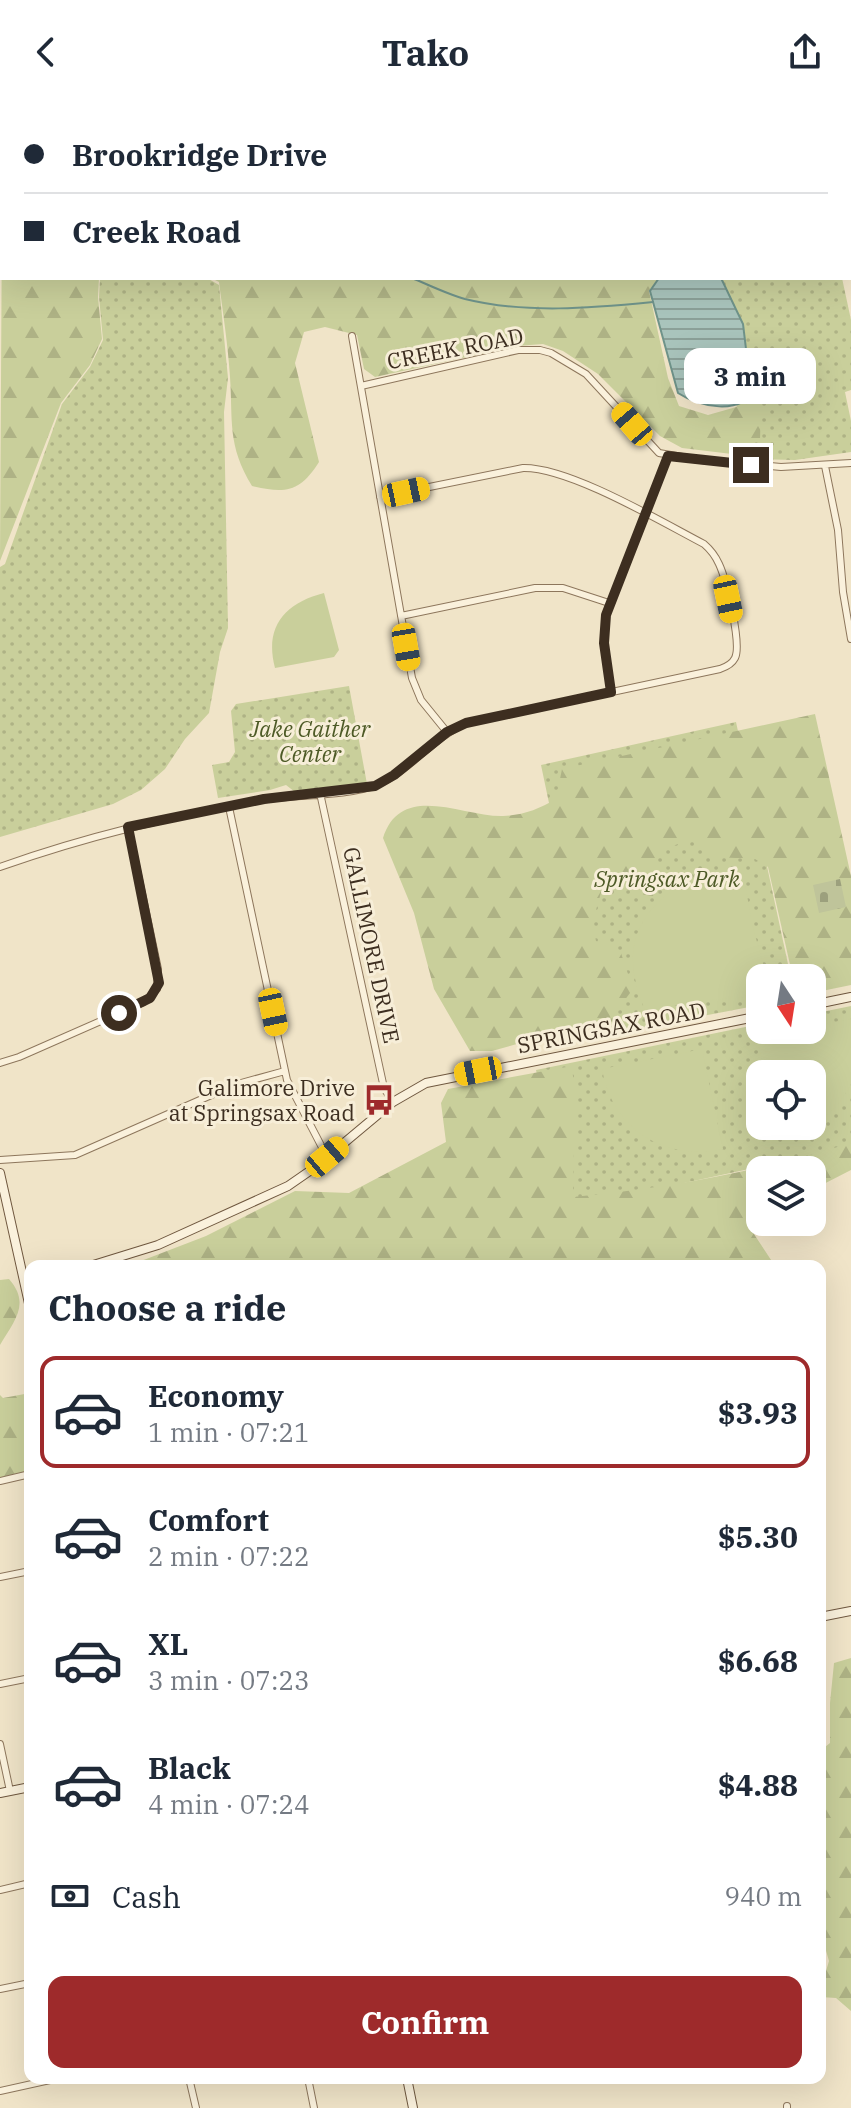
<!DOCTYPE html>
<meta charset="utf-8">
<style>
:root{--surface:#fff;--page:#f6f6f7;--text:#1f2937;--muted:#747a83;--line:#e0e1e3;--accent:#9e2a2b}
body{margin:0;font-family:"IBM Plex Serif",serif;background:var(--page);color:var(--text);height:100vh;display:flex;flex-direction:column;font-size:30px;white-space:nowrap}
*{box-sizing:border-box;margin:0}
p{font-size:26px;color:var(--muted)}
.icon{flex:none;width:44px;height:44px;fill:none;stroke:currentColor;stroke-width:2;stroke-linecap:round;stroke-linejoin:round}
.map{position:relative;flex:1;overflow:hidden}
.sheet{position:absolute;left:24px;top:1156px;width:802px;height:824px;display:flex;flex-direction:column;background:var(--surface);border-radius:16px;box-shadow:0 8px 32px #0002}
.sheet>*{flex:none}
.guide{position:absolute;left:0px;top:0px;width:852px;height:176px;box-shadow:0 8px 32px #0002;display:grid;align-content:center;height:176px;padding:0 24px;background:var(--surface)}
.needle{width:52px;rotate:168deg}
.buttons{position:absolute;left:746px;top:860px;display:grid;gap:16px}
.buttons a{display:grid;place-items:center;width:80px;height:80px;border-radius:16px;background:var(--surface);box-shadow:0 8px 32px #0002;font-size:40px}
.end{position:absolute;width:36px;height:36px;margin:-18px;border:10px solid #3d2e20;background:#fff;box-shadow:0 0 0 4px #fff}
.from{border-radius:50%}
.bubble{position:absolute;height:56px;border-radius:16px;background:var(--surface);box-shadow:0 8px 32px #0002;font-size:26px;font-weight:700;line-height:56px;text-align:center}
.car{position:absolute;width:24px;height:48px;margin:-24px -12px;border-radius:10px;box-shadow:0 0 6px 2px #0007;background:linear-gradient(#f5c518 24%,#345 0 40%,#f5c518 0 76%,#345 0 86%,#f5c518 0)}
.guide b{display:flex;align-items:center;gap:28px;height:76px;font-size:30px}
.guide b+b{border-top:2px solid var(--line)}
.guide i{width:20px;height:20px;background:var(--text)}
ul{padding:0;list-style:none}
li{display:flex;align-items:center;gap:24px;height:112px;margin:0 16px 12px;padding:0 8px;border:4px solid transparent;border-radius:16px}
li div{flex:1}
li b{display:block;font-size:30px}
li em{font-style:normal;font-weight:700}
li.selected{border-color:var(--accent)}
li>.icon{width:72px;height:72px;stroke-width:1.5}
h2{padding:0 24px;font-size:36px;line-height:96px}
.pay{display:flex;align-items:center;gap:20px;height:88px;padding:0 24px;font-size:30px}
.pay p{margin-inline-start:auto}
.primary-button{display:flex;gap:16px;margin-top:auto;padding:16px 24px}
.primary-button a{flex:1;height:92px;border-radius:16px;background:var(--accent);color:#fff;font-size:32px;font-weight:700;line-height:92px;text-align:center}
header{display:flex;justify-content:space-between;align-items:center;height:104px;padding:0 24px;background:var(--surface);font-size:36px;font-weight:700}
.map>svg:first-child{display:block}
</style>
<header><svg class="icon" aria-label="back" viewBox="0 0 24 24"><path d="M15 5l-7 7 7 7"/></svg>Tako<svg class="icon" aria-label="share" viewBox="0 0 24 24"><path d="M12 15V3M7 8l5-5 5 5M5 13v7h14v-7"/></svg></header>
<div class="map">
<svg width="851" height="2004" viewBox="0 0 851 2004">
<defs>
<pattern id="green-dots" width="8" height="8" patternUnits="userSpaceOnUse" patternTransform="scale(2)"><rect width="8" height="8" fill="#c9cf9b"/><path d="M2 2h.1M6 6h.1" fill="none" stroke="#aeb285" stroke-width="1.8" stroke-linecap="round"/></pattern>
<pattern id="forest-firs" width="22" height="20" patternUnits="userSpaceOnUse" patternTransform="scale(2)"><rect width="22" height="20" fill="#c9cf9b"/><path d="M5 1l3.5 6h-7zM16 11l3.5 6h-7z" fill="#aeb285"/></pattern>
<pattern id="cemetery-stones" width="16" height="16" patternUnits="userSpaceOnUse" patternTransform="scale(2)"><rect width="16" height="16" fill="#bfc49a"/><path d="M2 7V4a2 2 0 0 1 4 0v3zM10 15v-3a2 2 0 0 1 4 0v3z" fill="#9ca07d"/></pattern>
<pattern id="water-rules" width="6" height="5" patternUnits="userSpaceOnUse" patternTransform="scale(2)"><rect width="6" height="5" fill="#a9c4bc"/><path d="M0 2.5h6" fill="none" stroke="#8ba098"/></pattern>
</defs>
<rect width="100%" height="100%" fill="#f0e4c8"/>
<!-- green -->
<path fill="url(#green-dots)" fill-rule="evenodd" d="M 100,174 L 207,174 L 219,181 L 228,274 L 224,308 L 228,524 L 220,548 L 209,609 L 185,635 L 165,665 L 141,686 L 113,700 L 0,733 L 0,463 L 5,460 L 62,300 L 90,263 L 103,236 L 99,193 Z
M 709,174 L 842,174 L 851,216 L 851,286 L 845,288 L 851,317 L 851,348 L 795,356 L 748,355 Z
M 349,582 L 367,680 L 295,688 L 286,681 L 270,686 L 218,694 L 212,661 L 229,658 L 235,648 L 231,607 L 236,600 Z
M 736,618 L 791,874 L 760,874 L 760,901 L 598,932 L 541,661 Z
M 851,902 L 851,1043 L 564,1105 L 536,966 L 760,920 L 760,926 L 812,926 L 812,910 ZM 760,970 L 812,970 L 812,1022 L 760,1022 Z"/>
<!-- forest -->
<path fill="url(#forest-firs)" d="M 2,102 L 2,174 L 99,174 L 98,193 L 102,235 L 90,261 L 61,299 L 0,457 Z
M 211,174 L 658,174 L 649,187 L 668,274 L 679,302 L 708,311 L 761,296 L 760,336 L 732,350 L 682,344 L 660,332 L 598,270 L 563,247 L 543,240 L 517,242 L 375,273 L 364,265 L 357,231 L 325,223 L 304,228 L 295,259 L 319,358 C 300,388 286,390 252,382 C 227,341 233,317 230,273 C 228,241 223,210 219,178 Z
M 815,610 L 851,772 L 851,881 L 812,889 L 812,874 L 793,874 L 768,763 L 755,755 L 715,753 L 691,735 L 657,748 C 654,768 667,771 653,792 L 640,790 L 625,772 L 602,785 L 592,820 L 596,837 L 621,849 L 633,885 L 612,913 L 492,947 L 470,947 L 434,885 L 414,809 L 383,734 C 401,677 463,713 503,712 C 524,711 539,705 556,695 L 562,665 Z
M 572,962 L 575,993 L 573,1093 C 668,1084 760,1067 851,1039 L 851,1066 L 812,1086 L 812,1066 L 760,1066 L 760,1111 L 748,1121 L 775,1162 L 128,1162 L 206,1132 L 295,1087 L 349,1089 L 446,1038 L 441,999 L 448,985 Z
M 9,1175 C 31,1200 14,1217 0,1241 L 0,1176 Z
M 30,1289 L 30,1367 L 0,1374 L 0,1291 L 3,1294 Z
M 851,1554 L 851,1907 L 836,1894 L 820,1893 L 820,1868 L 826,1867 L 829,1857 L 820,1826 L 820,1647 L 830,1639 L 830,1599 L 834,1559 Z"/>
<!-- cemetery -->
<path fill="url(#cemetery-stones)" d="M 840,775 L 846,803 L 819,809 L 813,781 Z"/>
<!-- pitch -->
<path fill="#c9cf9b" d="M 324,489 L 339,546 L 334,553 L 275,564 C 264,523 285,499 324,489 Z
M 720,768 L 743,768 L 752,820 L 767,874 L 760,874 L 760,892 L 699,897 L 645,907 C 639,890 632,871 633,852 C 635,806 679,774 720,768 Z
M 851,915 L 851,980 C 836,1010 811,1026 779,1033 L 777,1022 L 812,1022 L 812,970 L 765,970 L 758,939 L 762,932 L 794,926 L 812,926 L 812,922 Z
M 697,946 L 703,950 L 723,1045 C 665,1057 612,1026 602,965 Z"/>
<!-- water -->
<path fill="url(#water-rules)" stroke="#6f938a" stroke-width="2" d="M 659,174 L 721,174 L 743,220 L 749,270 L 755,285 C 741,312 699,303 678,289 L 650,187 Z"/>
<g fill="none" stroke-linecap="round" stroke-linejoin="round">
<!-- stream -->
<path stroke="#6f938a" stroke-width="2" d="M 207,0 L 208,2
M 27,2 L 29,0
M 0,62 L 2,48
M 850,130 L 851,130
M 412,174 C 429,181 447,190 465,195 C 525,210 592,204 653,198"/>
<defs>
<path id="street" d="M 425,0 L 427,2
M 734,0 L 735,2
M 587,2 L 602,0
M 850,56 L 851,56
M 352,232 L 412,574 L 421,596 L 447,628
M 361,282 L 518,246 L 540,246 L 551,249 L 586,270 L 659,349 L 700,356 L 781,363 L 851,359
M 825,362 L 838,426 L 843,488 L 851,535
M 401,512 L 535,484 L 563,484 L 609,499
M 611,588 L 604,539 L 606,511 L 668,352
M 320,689 L 384,984 L 393,998
M 229,703 L 287,976 L 327,1053
M 0,763 C 87,732 170,713 261,696 C 295,690 345,693 376,681 C 408,669 432,634 466,619 L 720,565 C 726,563 732,560 735,554 C 742,540 726,475 719,460 C 715,451 711,446 704,440 C 660,417 569,363 523,364 L 380,393
M 0,959 L 19,953 L 144,898 L 157,885 L 158,865 L 128,723
M 0,1056 L 75,1051 L 234,981 L 285,967
M 0,1377 L 30,1370
M 0,1473 L 30,1467
M 0,1580 L 30,1574
M 0,1640 L 10,1687
M 0,1786 L 30,1779
M 0,1885 L 30,1879
M 189,1974 L 196,2004
M 308,1974 L 314,2004
M 0,1987 L 59,1974
M 787,2002 L 787,2004"/>
<path id="secondary" d="M 812,901 L 851,893
M 0,1069 L 30,1204
M 90,1162 L 158,1141 L 288,1082 L 314,1064 L 393,998 L 426,979 L 760,912
M 820,1513 L 851,1507
M 0,1689 L 30,1683
M 407,1974 L 413,2004"/>
</defs>
<!-- street casing -->
<use href="#street" stroke="#8d765c" stroke-width="8"/>
<!-- secondary casing -->
<use href="#secondary" stroke="#6f573f" stroke-width="10"/>
<!-- street -->
<use href="#street" stroke="#faf1dc" stroke-width="6"/>
<!-- secondary -->
<use href="#secondary" stroke="#faf1dc" stroke-width="8"/>
</g>
<g fill="none" stroke-linecap="round" stroke-linejoin="round">
<!-- route -->
<path stroke="#3d2e20" stroke-width="10" d="M 119,909 L 150,894 L 159,879 L 128,723 L 264,695 L 375,682 L 394,671 L 447,628 L 466,619 L 611,588 L 604,539 L 606,511 L 668,352 L 751,361"/>
</g>
<!-- icons -->
<defs>
<symbol id="bus-bare" viewBox="-9 -9 18 18"><path d="M-5-6H5V4H4V6H2V4H-2V6H-4V4H-5ZM-3.5-4V0h7V-4ZM-3.5 1.2v1.5H-2V1.2ZM2 1.2v1.5H3.5V1.2Z" fill="#9e2a2b" stroke="#f7eed8" stroke-width="2.5" paint-order="stroke"/></symbol>
</defs>
<g fill-rule="evenodd">
<use href="#bus-bare" x="357" y="974" width="44" height="44"/>
</g>
<g text-anchor="middle" dominant-baseline="central" stroke-width="6" stroke-linejoin="round" paint-order="stroke">
<!-- street labels -->
<g font-size="22" fill="#3d2e20" stroke="#f7eed8">
<text transform="translate(455 244) rotate(-11)">CREEK ROAD</text>
<text transform="translate(372 841) rotate(78)">GALLIMORE DRIVE</text>
<text transform="translate(611 923) rotate(-11)">SPRINGSAX ROAD</text>
</g>
<!-- park labels -->
<g font-size="22" font-style="italic" fill="#4d5a26" stroke="#f7eed8">
<text x="310" y="624">Jake Gaither<tspan x="310" dy="25">Center</tspan></text>
<text x="667" y="774">Springsax Park</text>
</g>
<!-- poi labels -->
<g font-size="22" fill="#3d2e20" stroke="#f7eed8" text-anchor="end">
<text x="355" y="983">Galimore Drive<tspan x="355" dy="25">at Springsax Road</tspan></text>
</g>
</g>
</svg>
<div class="buttons">
<a><svg class="needle" viewBox="-14 -14 28 28"><path d="M0-13l5 13h-10z" fill="#e53935"/><path d="M0 13l5-13h-10z" fill="#747a83"/></svg></a>
<a><svg class="icon" aria-label="locate" viewBox="0 0 24 24"><circle cx="12" cy="12" r="6"/><path d="M12 2v4M12 18v4M2 12h4M18 12h4"/></svg></a>
<a><svg class="icon" aria-label="layers" viewBox="0 0 24 24"><path d="M12 4l9 5-9 5-9-5zM3 14l9 5 9-5"/></svg></a>
</div>
<i class="end from" style="left:119px;top:909px"></i>
<i class="end" style="left:751px;top:361px"></i>
<div class="bubble" style="left:684px;top:244px;width:132px">3 min</div>
<i class="car" style="left:632px;top:320px;rotate:319deg"></i>
<i class="car" style="left:406px;top:388px;rotate:78deg"></i>
<i class="car" style="left:728px;top:495px;rotate:168deg"></i>
<i class="car" style="left:406px;top:543px;rotate:170deg"></i>
<i class="car" style="left:273px;top:908px;rotate:168deg"></i>
<i class="car" style="left:478px;top:967px;rotate:259deg"></i>
<i class="car" style="left:327px;top:1053px;rotate:50deg"></i>
<div class="guide">
<b><i class="from"></i>Brookridge Drive</b>
<b><i></i>Creek Road</b>
</div>
<section class="sheet">
<h2>Choose a ride</h2>
<ul>
<li class="selected"><svg class="icon" aria-label="car" viewBox="0 0 24 24"><path d="M5 17H2v-5l4-1 3-4h7l3 4 3 1v5h-3M9 17h6M6 11h13"/><circle cx="7" cy="17" r="2"/><circle cx="17" cy="17" r="2"/></svg><div><b>Economy</b><p>1 min · 07:21</p></div><em>$3.93</em></li>
<li><svg class="icon" aria-label="car" viewBox="0 0 24 24"><path d="M5 17H2v-5l4-1 3-4h7l3 4 3 1v5h-3M9 17h6M6 11h13"/><circle cx="7" cy="17" r="2"/><circle cx="17" cy="17" r="2"/></svg><div><b>Comfort</b><p>2 min · 07:22</p></div><em>$5.30</em></li>
<li><svg class="icon" aria-label="car" viewBox="0 0 24 24"><path d="M5 17H2v-5l4-1 3-4h7l3 4 3 1v5h-3M9 17h6M6 11h13"/><circle cx="7" cy="17" r="2"/><circle cx="17" cy="17" r="2"/></svg><div><b>XL</b><p>3 min · 07:23</p></div><em>$6.68</em></li>
<li><svg class="icon" aria-label="car" viewBox="0 0 24 24"><path d="M5 17H2v-5l4-1 3-4h7l3 4 3 1v5h-3M9 17h6M6 11h13"/><circle cx="7" cy="17" r="2"/><circle cx="17" cy="17" r="2"/></svg><div><b>Black</b><p>4 min · 07:24</p></div><em>$4.88</em></li>
</ul>
<div class="pay"><svg class="icon" aria-label="cash" viewBox="0 0 24 24"><path d="M3 7h18v10H3z"/><circle cx="12" cy="12" r="2"/></svg>Cash<p>940 m</p></div>
<div class="primary-button"><a>Confirm</a></div>
</section>
</div>
